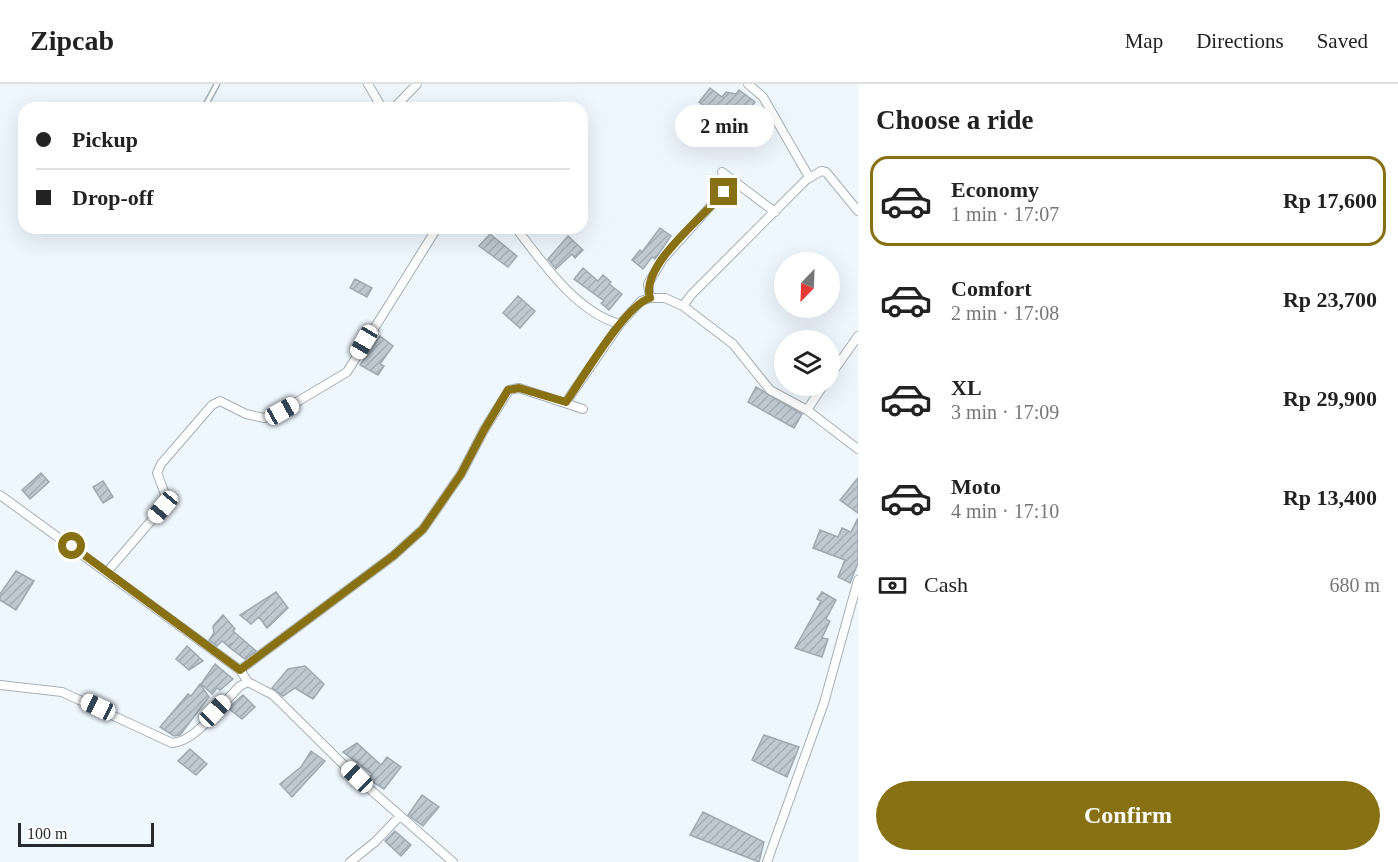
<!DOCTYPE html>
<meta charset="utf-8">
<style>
:root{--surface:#fff;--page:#f2f2f2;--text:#222;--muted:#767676;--line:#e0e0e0;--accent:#887113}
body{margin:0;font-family:Georgia,serif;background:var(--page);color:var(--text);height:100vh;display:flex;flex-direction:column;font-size:22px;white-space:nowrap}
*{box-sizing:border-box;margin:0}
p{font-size:20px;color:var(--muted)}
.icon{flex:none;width:33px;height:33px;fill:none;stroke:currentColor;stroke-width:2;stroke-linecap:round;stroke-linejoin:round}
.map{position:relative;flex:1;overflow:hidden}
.details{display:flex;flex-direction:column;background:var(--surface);width:540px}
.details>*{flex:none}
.top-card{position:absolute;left:18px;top:18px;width:570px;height:132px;border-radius:18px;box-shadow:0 6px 24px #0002;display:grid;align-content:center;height:132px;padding:0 18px;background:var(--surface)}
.needle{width:39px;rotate:203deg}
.tools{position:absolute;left:774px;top:168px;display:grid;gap:12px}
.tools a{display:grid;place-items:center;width:66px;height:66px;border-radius:50%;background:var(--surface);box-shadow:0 6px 24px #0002;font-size:30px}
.scale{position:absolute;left:18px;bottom:15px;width:136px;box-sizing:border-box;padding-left:6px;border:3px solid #262a2d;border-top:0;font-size:16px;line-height:21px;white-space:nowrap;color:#262a2d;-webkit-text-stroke:4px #fff;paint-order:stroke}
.end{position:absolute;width:27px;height:27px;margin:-14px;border:8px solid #887113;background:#fff;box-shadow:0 0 0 3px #fff}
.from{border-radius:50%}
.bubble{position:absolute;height:42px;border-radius:21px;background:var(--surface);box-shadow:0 6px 24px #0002;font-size:20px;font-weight:700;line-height:42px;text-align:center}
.car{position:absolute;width:18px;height:36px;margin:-18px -9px;border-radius:8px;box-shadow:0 0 4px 2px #0007;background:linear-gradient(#fff 24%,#345 0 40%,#fff 0 76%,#345 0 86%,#fff 0)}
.top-card b{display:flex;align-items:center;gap:21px;height:57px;font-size:22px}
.top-card b+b{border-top:2px solid var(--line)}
.top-card i{width:15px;height:15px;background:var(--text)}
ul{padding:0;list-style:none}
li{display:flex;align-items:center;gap:18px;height:90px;margin:0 12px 9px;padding:0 6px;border:3px solid transparent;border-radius:18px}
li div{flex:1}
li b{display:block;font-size:22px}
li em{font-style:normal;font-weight:700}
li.on{border-color:var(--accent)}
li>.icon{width:54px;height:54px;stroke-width:1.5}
h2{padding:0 18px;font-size:27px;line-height:72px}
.pay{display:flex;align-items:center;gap:15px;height:66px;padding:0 18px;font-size:22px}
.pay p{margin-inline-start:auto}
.button{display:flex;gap:12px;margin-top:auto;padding:12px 18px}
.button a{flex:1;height:69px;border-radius:36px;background:var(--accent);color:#fff;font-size:24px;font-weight:700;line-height:69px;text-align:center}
header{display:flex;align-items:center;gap:36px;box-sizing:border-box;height:84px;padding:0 30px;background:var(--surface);border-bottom:2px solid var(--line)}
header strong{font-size:28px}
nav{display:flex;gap:33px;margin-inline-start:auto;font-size:21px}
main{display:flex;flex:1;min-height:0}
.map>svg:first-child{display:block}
</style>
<header>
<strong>Zipcab</strong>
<nav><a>Map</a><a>Directions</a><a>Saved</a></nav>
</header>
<main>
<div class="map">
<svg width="858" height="778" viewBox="0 0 858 778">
<defs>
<pattern id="building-hatch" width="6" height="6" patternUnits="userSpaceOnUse" patternTransform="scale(1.5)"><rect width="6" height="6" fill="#bfc9d1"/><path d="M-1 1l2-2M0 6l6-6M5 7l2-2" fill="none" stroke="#a4adb4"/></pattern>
</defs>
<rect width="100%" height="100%" fill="#eff7fe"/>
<!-- building -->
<path fill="url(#building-hatch)" stroke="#a0a9b1" stroke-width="1.5" d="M 710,4 L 722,13 L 726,8 L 736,10 L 739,6 L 755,18 L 739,40 L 715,21 L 711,27 L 699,18 Z
M 660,144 L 671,152 L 655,175 L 652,173 L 643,185 L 632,176 L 640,166 L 642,168 Z
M 490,150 L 517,172 L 508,183 L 479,162 Z
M 568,152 L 583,166 L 575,174 L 572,170 L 556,185 L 548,175 Z
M 583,184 L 598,197 L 603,191 L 611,198 L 609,200 L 622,210 L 609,226 L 601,219 L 604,217 L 574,195 Z
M 355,195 L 372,204 L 367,213 L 350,204 Z
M 518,212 L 535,227 L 520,244 L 503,229 Z
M 380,252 L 393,262 L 380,280 L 384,282 L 378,291 L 360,281 Z
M 756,303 L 802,330 L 794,344 L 748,318 Z
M 41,389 L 49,398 L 30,415 L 22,406 Z
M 858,394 L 858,429 L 840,416 Z
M 103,397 L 113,413 L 103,419 L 93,403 Z
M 858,434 L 858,479 L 850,499 L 838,493 L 845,476 L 813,464 L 820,446 L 838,453 L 842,444 L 851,448 Z
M 16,487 L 34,497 L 16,526 L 0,516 L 0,510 Z
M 276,508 L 288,524 L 267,544 L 259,533 L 251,540 L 240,531 Z
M 822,508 L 836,516 L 826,535 L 830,537 L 822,554 L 828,555 L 822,573 L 795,564 L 821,517 L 817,515 Z
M 223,531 L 235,545 L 233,547 L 256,567 L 245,575 L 229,563 L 232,559 L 228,562 L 222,557 L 217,562 L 209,556 L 214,549 L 213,542 Z
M 187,562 L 203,577 L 189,586 L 176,575 Z
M 215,580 L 233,595 L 220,606 L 217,604 L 212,610 L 201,600 Z
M 305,582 L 324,600 L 313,615 L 295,604 L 283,612 L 272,604 L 288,585 Z
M 200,600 L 209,613 L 180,651 L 174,652 L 160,643 L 188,610 L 191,612 Z
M 243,611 L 255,623 L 242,635 L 228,624 Z
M 764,651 L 799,663 L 787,693 L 752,676 Z
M 357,659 L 381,681 L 387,673 L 401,683 L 384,705 L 368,695 L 372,690 L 343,668 Z
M 190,665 L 207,680 L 196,691 L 178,677 Z
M 311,667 L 325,677 L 292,713 L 280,700 L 301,683 Z
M 422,711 L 439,723 L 423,742 L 408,731 Z
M 703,728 L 764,758 L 759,778 L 690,751 Z
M 395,747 L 411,761 L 401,772 L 385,757 Z"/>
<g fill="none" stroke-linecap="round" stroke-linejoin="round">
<defs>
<path id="service" d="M 204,24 L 217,0"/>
<path id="minor" d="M 368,0 L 382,24
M 748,0 L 763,13 L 809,93
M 394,24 L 417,0
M 722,88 L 775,128
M 516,144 C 542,178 577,229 620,240 L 641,217 L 650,214 L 665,214 L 683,222 L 733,260 L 770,306 L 807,326 L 858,365
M 650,214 L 648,200 L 663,175 L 733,97
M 683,222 L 691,211 L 806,96 L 821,87 L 826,88 L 858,127
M 830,292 L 858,252
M 566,318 L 620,240
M 807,326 L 823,302
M 0,411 L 240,586
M 107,488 L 163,423 L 165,410 L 157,389 L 161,380 L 212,321 L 220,317 L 246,330 L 264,334 L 282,327 L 347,288 L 437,144
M 248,598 L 240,586 L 393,472 L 423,445 L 461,390 L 484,346 L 509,306 L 519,304 L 583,325
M 0,601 L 62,608 L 172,659 C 196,658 222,619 240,602 L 248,598 L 273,611 L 356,693 L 453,778
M 350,778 L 375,758 L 400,732
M 767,778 L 824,619 L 858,496"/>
</defs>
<!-- service casing -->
<use href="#service" stroke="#a5afb6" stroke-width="7"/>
<!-- minor casing -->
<use href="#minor" stroke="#a5afb6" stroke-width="10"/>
<!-- service -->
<use href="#service" stroke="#fff" stroke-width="4"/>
<!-- minor -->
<use href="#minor" stroke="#fff" stroke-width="8"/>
</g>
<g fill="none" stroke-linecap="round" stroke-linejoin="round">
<!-- route -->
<path stroke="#887113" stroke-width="8" d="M 72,462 L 240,586 L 393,472 L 423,445 L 461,390 L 484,346 L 508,306 L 519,304 L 566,318 C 583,294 625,221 650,214 C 640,181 705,132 724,108"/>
</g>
</svg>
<div class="tools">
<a><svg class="needle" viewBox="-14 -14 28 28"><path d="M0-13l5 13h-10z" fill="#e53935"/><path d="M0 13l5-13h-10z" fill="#767676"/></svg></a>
<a><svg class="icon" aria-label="layers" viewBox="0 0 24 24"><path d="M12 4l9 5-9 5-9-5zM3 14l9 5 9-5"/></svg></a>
</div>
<div class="scale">100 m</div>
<i class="end from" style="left:72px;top:462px"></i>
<i class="end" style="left:724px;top:108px"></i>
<div class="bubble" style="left:675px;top:21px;width:99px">2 min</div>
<i class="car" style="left:364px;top:258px;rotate:210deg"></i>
<i class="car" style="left:282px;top:327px;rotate:61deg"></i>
<i class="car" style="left:163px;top:423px;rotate:220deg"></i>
<i class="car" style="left:98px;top:623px;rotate:295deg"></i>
<i class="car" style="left:215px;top:627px;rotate:44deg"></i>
<i class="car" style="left:357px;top:693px;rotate:314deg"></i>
<div class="top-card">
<b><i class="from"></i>Pickup</b>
<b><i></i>Drop-off</b>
</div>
</div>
<section class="details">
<h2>Choose a ride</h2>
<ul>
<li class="on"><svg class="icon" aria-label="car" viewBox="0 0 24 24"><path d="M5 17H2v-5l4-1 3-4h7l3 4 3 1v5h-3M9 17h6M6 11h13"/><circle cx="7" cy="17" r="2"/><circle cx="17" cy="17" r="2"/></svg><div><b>Economy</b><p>1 min · 17:07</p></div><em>Rp 17,600</em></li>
<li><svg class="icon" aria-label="car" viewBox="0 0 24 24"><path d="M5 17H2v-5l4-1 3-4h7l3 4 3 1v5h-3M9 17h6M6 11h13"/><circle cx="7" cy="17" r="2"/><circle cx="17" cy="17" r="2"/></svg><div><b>Comfort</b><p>2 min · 17:08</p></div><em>Rp 23,700</em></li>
<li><svg class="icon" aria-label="car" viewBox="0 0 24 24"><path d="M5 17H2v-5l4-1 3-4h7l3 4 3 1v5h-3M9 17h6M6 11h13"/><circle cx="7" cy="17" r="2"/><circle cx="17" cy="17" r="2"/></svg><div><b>XL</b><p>3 min · 17:09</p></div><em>Rp 29,900</em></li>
<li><svg class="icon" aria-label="car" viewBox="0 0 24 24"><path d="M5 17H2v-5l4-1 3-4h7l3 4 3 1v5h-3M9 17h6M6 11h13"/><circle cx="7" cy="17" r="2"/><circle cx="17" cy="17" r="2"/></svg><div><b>Moto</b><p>4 min · 17:10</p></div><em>Rp 13,400</em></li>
</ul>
<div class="pay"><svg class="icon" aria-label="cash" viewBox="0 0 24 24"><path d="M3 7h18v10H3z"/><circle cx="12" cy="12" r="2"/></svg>Cash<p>680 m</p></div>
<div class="button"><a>Confirm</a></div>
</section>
</main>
